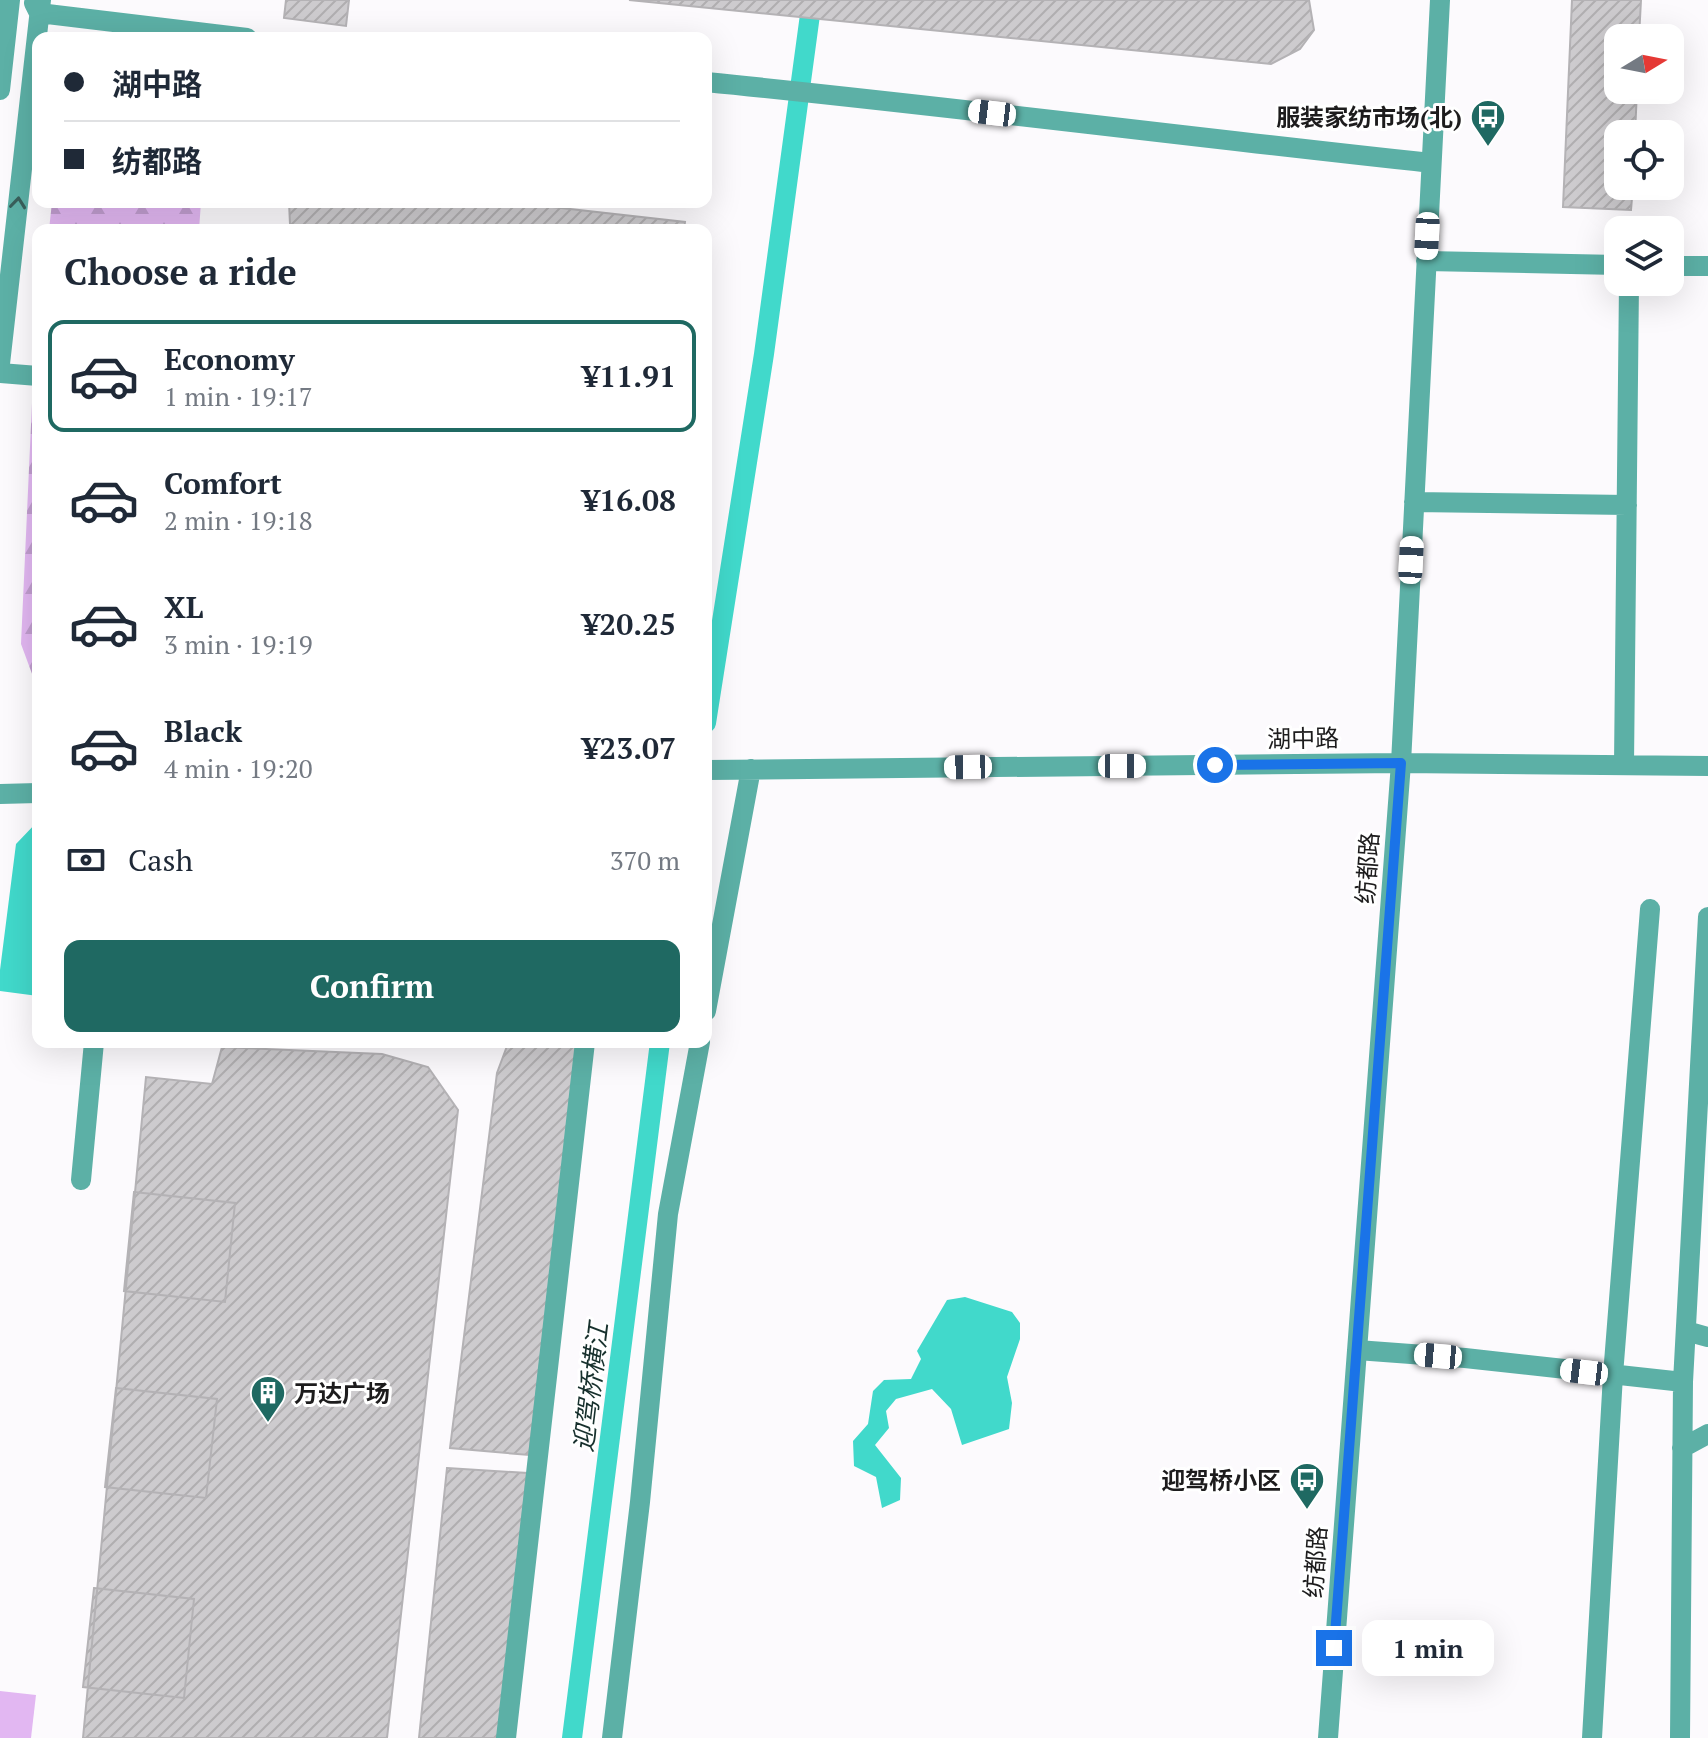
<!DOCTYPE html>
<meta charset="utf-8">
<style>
:root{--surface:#fff;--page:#f6f6f7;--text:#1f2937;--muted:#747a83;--line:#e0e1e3;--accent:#1f6962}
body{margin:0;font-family:"PT Serif","Noto Sans SC",serif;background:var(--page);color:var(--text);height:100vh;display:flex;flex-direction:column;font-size:30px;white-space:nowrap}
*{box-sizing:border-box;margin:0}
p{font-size:26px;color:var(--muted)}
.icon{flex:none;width:44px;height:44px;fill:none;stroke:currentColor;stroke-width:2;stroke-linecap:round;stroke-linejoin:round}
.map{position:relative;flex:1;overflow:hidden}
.details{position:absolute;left:32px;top:224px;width:680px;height:824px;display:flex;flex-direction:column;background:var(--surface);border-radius:16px;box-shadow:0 8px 32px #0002}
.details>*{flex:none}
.guide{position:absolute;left:32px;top:32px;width:680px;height:176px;border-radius:16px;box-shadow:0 8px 32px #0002;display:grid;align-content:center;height:176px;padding:0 32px;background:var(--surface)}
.needle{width:52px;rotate:80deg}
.controls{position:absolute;left:1604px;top:24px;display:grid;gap:16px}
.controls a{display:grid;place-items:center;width:80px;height:80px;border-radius:16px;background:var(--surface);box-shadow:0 8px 32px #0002;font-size:40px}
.end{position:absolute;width:36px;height:36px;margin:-18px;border:10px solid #1a73e8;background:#fff;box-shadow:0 0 0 4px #fff}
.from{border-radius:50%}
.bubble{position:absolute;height:56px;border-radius:16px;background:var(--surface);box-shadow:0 8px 32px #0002;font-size:26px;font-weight:600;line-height:56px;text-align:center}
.car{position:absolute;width:24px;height:48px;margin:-24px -12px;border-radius:10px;box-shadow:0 0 6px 2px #0007;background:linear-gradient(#fff 24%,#345 0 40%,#fff 0 76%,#345 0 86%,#fff 0)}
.guide b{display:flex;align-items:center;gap:28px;height:76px;font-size:30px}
.guide b+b{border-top:2px solid var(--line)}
.guide i{width:20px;height:20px;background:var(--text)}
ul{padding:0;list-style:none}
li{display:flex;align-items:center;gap:24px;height:112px;margin:0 16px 12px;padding:0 16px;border:4px solid transparent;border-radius:16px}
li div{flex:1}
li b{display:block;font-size:30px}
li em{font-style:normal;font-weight:600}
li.on{border-color:var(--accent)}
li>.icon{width:72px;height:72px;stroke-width:1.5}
h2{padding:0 32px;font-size:36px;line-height:96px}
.pay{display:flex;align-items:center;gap:20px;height:88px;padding:0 32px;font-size:30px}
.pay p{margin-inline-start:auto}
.cta{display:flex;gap:16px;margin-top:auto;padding:16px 32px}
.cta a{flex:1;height:92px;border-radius:16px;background:var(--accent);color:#fff;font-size:32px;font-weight:600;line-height:92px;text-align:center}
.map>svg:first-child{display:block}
</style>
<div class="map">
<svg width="1708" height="1738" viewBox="0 0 1708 1738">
<defs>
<pattern id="forest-firs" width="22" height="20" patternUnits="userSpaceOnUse" patternTransform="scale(2)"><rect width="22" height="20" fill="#e2b7f2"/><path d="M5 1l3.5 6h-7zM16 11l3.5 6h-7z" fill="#c19dcf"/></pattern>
<pattern id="building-hatch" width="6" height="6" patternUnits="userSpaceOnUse" patternTransform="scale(2)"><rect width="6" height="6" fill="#cdcbce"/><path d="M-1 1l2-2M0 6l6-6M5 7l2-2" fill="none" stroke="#b0aeb0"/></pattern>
</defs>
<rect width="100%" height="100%" fill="#fcfafd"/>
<!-- forest -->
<path fill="url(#forest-firs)" d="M 52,202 L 201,202 L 199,230 L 49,230 Z
M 32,403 L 38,404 L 38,690 L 21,644 Z"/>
<!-- pitch -->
<path fill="#e2b7f2" d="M 0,1691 L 36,1695 L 31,1738 L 0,1738 Z"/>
<!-- water -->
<path fill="#41d9cb" d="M 38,821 L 38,996 L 0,991 L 0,970 L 16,844 Z
M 965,1297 L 1012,1312 L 1020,1323 L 1020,1339 L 1007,1377 L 1012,1403 L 1009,1429 L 962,1445 L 951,1409 L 932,1389 L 896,1399 L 886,1411 L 889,1428 L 875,1445 L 901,1478 L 900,1500 L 882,1508 L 876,1477 L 854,1466 L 853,1441 L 868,1424 L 873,1391 L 884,1380 L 911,1379 L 921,1359 L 917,1351 L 947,1300 Z"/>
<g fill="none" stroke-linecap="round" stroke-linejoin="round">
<!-- canal -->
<path stroke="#41d9cb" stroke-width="20" d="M 706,723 L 764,354 L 812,0
M 572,1738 L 660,1042"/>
</g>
<!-- building -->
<path fill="url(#building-hatch)" stroke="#b4b2b5" stroke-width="2" d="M 286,0 L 349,0 L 346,26 L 284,18 Z
M 629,0 L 1309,0 L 1314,30 L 1300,49 L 1271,64 Z
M 1572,0 L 1641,0 L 1639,38 L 1618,38 L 1618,90 L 1637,90 L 1635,134 L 1618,134 L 1618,186 L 1633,186 L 1631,210 L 1563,207 Z
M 289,202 L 356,202 L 359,207 L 360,202 L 508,202 L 685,222 L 684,230 L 294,230 L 290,224 Z
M 512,1042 L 578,1042 L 529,1455 L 450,1448 L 497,1073 L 507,1046 Z
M 222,1047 L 382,1054 L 428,1067 L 458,1110 L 387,1738 L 83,1738 L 146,1077 L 212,1084 Z
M 134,1192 L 235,1203 L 225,1302 L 124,1291 Z
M 116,1388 L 217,1399 L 206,1498 L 105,1487 Z
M 447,1468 L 527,1473 L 499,1738 L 419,1738 Z
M 94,1588 L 194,1599 L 184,1698 L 83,1687 Z"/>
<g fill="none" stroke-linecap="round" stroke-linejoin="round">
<!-- minor -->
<path stroke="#5cb0a6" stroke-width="20" d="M 34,3 L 39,13 L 247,38
M 706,82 C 948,106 1189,137 1431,163
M 0,90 L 10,0
M 1426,261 L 1618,265
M 1670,266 L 1708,266
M 0,364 L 41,0
M 0,373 L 38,376
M 1414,502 L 1627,505
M 1624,765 L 1629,282
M 706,770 L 1401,763 L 1708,766
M 0,794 L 38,793
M 706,1011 L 751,769
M 81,1180 L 94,1042
M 1686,1331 L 1708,1337
M 1357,1350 L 1465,1358 L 1683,1382
M 1682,1448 L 1708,1434
M 506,1738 L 585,1042
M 612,1738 L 640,1502 L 668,1214 L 700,1042
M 1328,1738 L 1401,763 L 1440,0
M 1592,1738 L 1613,1375 L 1650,909
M 1680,1738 L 1683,1382 L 1708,917"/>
</g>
<!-- one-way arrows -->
<defs><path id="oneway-chevron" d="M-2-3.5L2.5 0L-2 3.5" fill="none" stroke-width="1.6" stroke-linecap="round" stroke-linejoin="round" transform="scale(2)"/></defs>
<use stroke="#395f5b" href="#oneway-chevron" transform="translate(18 203) rotate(-84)"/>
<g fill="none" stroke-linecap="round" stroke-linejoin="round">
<!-- route -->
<path stroke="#1a73e8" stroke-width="10" d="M 1215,765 L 1401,763 L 1334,1648"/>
</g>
<!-- icons -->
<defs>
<symbol id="bus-pin" viewBox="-11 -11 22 30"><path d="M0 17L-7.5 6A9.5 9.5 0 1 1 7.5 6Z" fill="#1f6962" stroke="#fff"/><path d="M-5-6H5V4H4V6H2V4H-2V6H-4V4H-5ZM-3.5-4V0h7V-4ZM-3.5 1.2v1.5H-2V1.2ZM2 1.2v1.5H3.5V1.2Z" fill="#fff"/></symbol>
<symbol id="building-pin" viewBox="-11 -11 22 30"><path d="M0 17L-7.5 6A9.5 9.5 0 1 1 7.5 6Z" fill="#1f6962" stroke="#fff"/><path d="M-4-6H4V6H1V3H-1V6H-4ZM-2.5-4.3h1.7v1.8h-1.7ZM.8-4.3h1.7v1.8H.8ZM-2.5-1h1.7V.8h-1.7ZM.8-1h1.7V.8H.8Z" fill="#fff"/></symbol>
</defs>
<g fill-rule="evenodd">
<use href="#bus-pin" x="1468" y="97" width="40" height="54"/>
<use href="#building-pin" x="248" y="1373" width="40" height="54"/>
<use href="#bus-pin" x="1287" y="1460" width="40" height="54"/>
</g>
<g text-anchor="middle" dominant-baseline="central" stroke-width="6" stroke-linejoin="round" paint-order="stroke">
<!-- poi labels -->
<g font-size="24" font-weight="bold" fill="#1d1c1d" stroke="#fff" text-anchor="end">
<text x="1462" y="117">服装家纺市场(北)</text>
<text x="294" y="1393" text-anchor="start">万达广场</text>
<text x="1281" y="1480">迎驾桥小区</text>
</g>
<!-- street labels -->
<g font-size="24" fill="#1d1c1d" stroke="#fff">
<text transform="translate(1303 738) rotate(-1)">湖中路</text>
<text transform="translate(1367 868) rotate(-86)">纺都路</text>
<text transform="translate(1315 1562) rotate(-86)">纺都路</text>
</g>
<!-- water labels -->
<g font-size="26" font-style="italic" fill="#17302d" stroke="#fff">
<text transform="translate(590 1387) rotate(-83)">迎驾桥横江</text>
</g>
</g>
</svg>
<div class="controls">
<a><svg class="needle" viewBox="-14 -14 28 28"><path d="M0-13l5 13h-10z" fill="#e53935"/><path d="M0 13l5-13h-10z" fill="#747a83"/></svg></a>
<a><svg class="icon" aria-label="locate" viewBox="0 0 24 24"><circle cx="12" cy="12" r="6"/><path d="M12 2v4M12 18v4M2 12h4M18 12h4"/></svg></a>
<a><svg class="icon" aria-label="layers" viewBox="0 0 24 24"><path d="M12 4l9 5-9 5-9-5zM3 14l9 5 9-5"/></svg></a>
</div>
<i class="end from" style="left:1215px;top:765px"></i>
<i class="end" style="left:1334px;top:1648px"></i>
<div class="bubble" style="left:1362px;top:1620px;width:132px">1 min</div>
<i class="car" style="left:992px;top:113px;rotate:277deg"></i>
<i class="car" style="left:1427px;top:236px;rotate:183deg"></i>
<i class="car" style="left:1411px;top:560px;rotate:3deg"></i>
<i class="car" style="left:1122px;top:766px;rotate:90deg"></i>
<i class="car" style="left:968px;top:767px;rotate:269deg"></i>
<i class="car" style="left:1438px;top:1356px;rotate:275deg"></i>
<i class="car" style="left:1584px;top:1372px;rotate:277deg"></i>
<div class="guide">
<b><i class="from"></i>湖中路</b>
<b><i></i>纺都路</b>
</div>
<section class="details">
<h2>Choose a ride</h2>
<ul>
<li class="on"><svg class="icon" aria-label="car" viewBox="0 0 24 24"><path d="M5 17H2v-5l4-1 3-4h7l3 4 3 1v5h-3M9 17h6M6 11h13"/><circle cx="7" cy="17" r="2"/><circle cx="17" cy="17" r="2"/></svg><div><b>Economy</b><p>1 min · 19:17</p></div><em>¥11.91</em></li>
<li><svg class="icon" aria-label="car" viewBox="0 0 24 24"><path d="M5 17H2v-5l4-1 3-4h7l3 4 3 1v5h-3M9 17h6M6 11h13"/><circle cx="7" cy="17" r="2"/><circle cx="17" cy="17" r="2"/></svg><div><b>Comfort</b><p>2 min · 19:18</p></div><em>¥16.08</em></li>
<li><svg class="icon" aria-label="car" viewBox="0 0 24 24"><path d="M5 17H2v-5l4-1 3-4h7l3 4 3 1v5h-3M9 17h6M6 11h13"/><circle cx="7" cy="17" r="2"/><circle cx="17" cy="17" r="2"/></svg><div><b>XL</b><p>3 min · 19:19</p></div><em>¥20.25</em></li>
<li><svg class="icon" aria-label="car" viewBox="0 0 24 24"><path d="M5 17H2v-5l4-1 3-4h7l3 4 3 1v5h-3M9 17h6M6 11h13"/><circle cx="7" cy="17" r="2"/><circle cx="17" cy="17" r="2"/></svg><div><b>Black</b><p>4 min · 19:20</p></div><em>¥23.07</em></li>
</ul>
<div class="pay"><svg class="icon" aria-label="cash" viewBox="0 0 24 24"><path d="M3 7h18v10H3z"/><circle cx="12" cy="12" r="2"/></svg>Cash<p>370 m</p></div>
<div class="cta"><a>Confirm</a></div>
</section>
</div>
